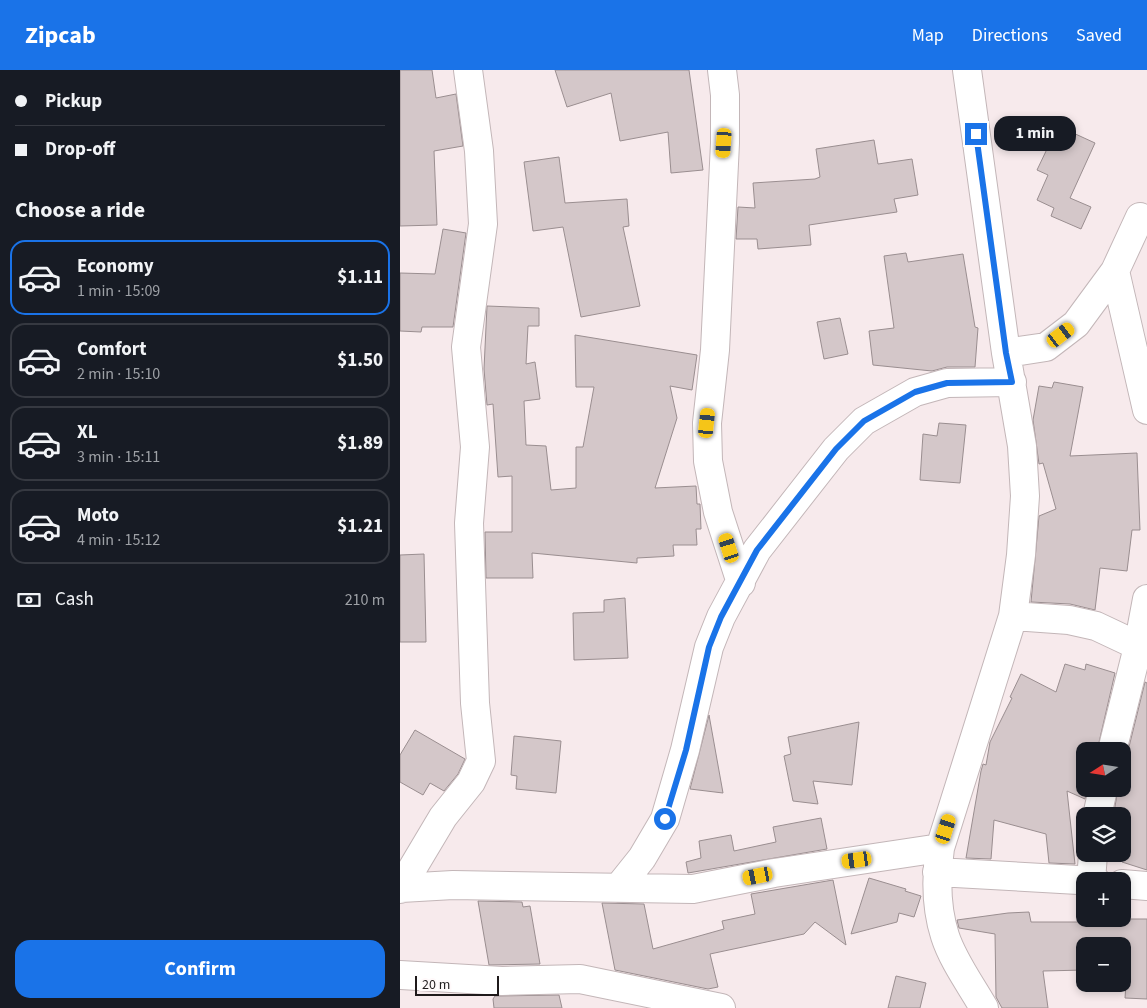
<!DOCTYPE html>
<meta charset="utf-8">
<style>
:root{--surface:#171b24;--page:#20242c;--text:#f1f3f6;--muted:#9ea1a6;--line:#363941;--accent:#1a73e8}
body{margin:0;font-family:"Source Sans 3",sans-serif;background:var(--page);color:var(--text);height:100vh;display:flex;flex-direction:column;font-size:19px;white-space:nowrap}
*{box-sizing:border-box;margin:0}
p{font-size:16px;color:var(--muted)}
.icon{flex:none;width:28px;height:28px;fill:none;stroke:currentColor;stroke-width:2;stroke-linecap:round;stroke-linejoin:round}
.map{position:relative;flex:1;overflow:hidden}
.panel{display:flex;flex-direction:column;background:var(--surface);width:400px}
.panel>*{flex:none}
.hud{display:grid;align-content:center;height:110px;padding:0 15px;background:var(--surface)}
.needle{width:32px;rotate:258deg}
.tools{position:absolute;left:676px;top:672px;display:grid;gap:10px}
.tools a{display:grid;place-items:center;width:55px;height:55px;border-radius:10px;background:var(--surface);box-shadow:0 2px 8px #0003;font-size:25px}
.scale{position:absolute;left:15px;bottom:12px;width:84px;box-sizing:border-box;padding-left:5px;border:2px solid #1f1a1b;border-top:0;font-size:14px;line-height:18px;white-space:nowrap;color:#1f1a1b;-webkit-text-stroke:4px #fff9fa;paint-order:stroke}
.end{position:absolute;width:22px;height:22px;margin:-11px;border:6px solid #1a73e8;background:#fff;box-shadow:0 0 0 2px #fff}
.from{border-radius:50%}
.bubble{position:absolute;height:35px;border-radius:15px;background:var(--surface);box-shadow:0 2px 8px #0003;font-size:16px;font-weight:700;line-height:35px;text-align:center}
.car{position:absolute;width:15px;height:30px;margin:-15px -8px;border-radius:6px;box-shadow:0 0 4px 1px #0007;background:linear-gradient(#f5c518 24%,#345 0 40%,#f5c518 0 76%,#345 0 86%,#f5c518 0)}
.hud b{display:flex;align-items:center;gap:18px;height:48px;font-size:19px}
.hud b+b{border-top:1px solid var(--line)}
.hud i{width:12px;height:12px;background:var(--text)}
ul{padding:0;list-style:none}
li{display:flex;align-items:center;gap:15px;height:75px;margin:0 10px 8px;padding:0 5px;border:2px solid var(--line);border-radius:15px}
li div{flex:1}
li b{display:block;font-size:19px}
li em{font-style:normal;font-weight:700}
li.selected{border-color:var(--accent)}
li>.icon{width:45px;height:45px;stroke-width:1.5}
h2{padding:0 15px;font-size:22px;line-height:60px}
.pay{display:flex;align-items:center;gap:12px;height:55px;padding:0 15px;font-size:19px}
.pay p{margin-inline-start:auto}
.action{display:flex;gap:10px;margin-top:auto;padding:10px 15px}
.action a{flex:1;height:58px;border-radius:15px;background:var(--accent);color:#fff;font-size:20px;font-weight:700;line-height:58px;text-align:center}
header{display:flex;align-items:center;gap:30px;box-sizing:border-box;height:70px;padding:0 25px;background:var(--accent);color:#fff}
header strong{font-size:24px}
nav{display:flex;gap:28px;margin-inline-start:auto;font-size:18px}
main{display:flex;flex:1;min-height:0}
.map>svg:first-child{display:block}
</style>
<header>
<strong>Zipcab</strong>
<nav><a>Map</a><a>Directions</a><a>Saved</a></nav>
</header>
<main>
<section class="panel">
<div class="hud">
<b><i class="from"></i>Pickup</b>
<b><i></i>Drop-off</b>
</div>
<h2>Choose a ride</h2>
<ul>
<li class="selected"><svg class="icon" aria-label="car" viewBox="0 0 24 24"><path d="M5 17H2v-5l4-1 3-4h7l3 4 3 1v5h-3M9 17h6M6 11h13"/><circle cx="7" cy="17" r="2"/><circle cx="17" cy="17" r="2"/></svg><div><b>Economy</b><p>1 min · 15:09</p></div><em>$1.11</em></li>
<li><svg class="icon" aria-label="car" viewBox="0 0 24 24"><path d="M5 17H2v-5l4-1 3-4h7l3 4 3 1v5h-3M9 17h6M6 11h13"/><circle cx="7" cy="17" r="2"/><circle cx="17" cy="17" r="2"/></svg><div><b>Comfort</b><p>2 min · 15:10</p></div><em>$1.50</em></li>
<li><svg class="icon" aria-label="car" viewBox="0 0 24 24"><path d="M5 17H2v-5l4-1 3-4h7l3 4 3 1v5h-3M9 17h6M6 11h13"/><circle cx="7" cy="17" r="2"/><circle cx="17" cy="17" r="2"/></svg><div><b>XL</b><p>3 min · 15:11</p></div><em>$1.89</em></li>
<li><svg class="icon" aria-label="car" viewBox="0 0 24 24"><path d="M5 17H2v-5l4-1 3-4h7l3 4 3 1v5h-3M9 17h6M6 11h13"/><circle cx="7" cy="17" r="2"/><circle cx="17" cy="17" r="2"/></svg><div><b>Moto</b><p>4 min · 15:12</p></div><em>$1.21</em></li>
</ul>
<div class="pay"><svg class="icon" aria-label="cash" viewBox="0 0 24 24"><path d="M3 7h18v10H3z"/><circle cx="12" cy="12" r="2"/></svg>Cash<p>210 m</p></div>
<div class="action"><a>Confirm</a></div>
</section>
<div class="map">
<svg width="747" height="938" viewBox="0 0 747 938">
<rect width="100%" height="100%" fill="#f7eaec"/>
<!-- building -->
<path fill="#d4c7c9" stroke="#9a8e90" d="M 0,0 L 32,0 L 36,28 L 56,24 L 63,76 L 34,81 L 37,155 L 0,156 Z
M 155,0 L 289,0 L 303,100 L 271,103 L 268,62 L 220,71 L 211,23 L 167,37 Z
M 658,56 L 695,73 L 670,128 L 691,137 L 681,159 L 651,146 L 654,138 L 637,130 L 648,105 L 637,100 Z
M 474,70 L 478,94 L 512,89 L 518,125 L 494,129 L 497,142 L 409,155 L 411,175 L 358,179 L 357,169 L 336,169 L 338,137 L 355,138 L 353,113 L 415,109 L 420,107 L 416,79 Z
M 159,87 L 165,133 L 227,129 L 229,156 L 223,157 L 240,236 L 181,247 L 163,157 L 133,161 L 124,92 Z
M 43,159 L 66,163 L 53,257 L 22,257 L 21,262 L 0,261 L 0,203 L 35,204 Z
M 506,183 L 508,192 L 563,184 L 575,257 L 578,258 L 575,297 L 547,297 L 532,301 L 473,295 L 469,261 L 494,258 L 484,186 Z
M 87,236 L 139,238 L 139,256 L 128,256 L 126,294 L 135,292 L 140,329 L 124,331 L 126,375 L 146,376 L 151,420 L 176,418 L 176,377 L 183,377 L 194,317 L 176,317 L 175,265 L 297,285 L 292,320 L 270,316 L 277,348 L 255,418 L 296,416 L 297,434 L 300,434 L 301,459 L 296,459 L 297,475 L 273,475 L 274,486 L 237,488 L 237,493 L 132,483 L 133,508 L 86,508 L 85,462 L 112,462 L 112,406 L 98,407 L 93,334 L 87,335 L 84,299 Z
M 440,248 L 448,284 L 424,289 L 417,252 Z
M 654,312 L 683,317 L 670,386 L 737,383 L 740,460 L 732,460 L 727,501 L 700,498 L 695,540 L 670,534 L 631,532 L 639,446 L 656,439 L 643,393 L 639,394 L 633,350 L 639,316 L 652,318 Z
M 539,353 L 566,355 L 560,413 L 520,410 L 523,364 L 537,366 Z
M 24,484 L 26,572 L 0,572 L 0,485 Z
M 225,528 L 228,588 L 174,590 L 173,543 L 204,542 L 204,530 Z
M 665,594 L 685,600 L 686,594 L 715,603 L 697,681 L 685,681 L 685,719 L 687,719 L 685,729 L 667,721 L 675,794 L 649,793 L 646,764 L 594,750 L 591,789 L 566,788 L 581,701 L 583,694 L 586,695 L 590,672 L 612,628 L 610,627 L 621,604 L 656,622 Z
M 745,612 L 747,613 L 747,800 L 722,792 L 722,746 L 714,742 L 718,719 L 722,719 L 722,692 L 727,685 Z
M 309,645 L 323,723 L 290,719 Z
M 459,652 L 452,715 L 413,711 L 418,734 L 393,731 L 384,686 L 391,684 L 388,667 Z
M 15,660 L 65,689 L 58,704 L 44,721 L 30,713 L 23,725 L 0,712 L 0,685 Z
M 114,666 L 161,671 L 156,723 L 116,719 L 117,706 L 111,705 Z
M 421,748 L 427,779 L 288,803 L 286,792 L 301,788 L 299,771 L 331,765 L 334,781 L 376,772 L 373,757 Z
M 469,808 L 506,819 L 505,821 L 521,826 L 514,847 L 499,843 L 497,852 L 451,864 Z
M 433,810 L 446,875 L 415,852 L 404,864 L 310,884 L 318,917 L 308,919 L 215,900 L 202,833 L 244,834 L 253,879 L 324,859 L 322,851 L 355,844 L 351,824 Z
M 78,831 L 122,832 L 123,837 L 130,836 L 140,894 L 89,895 Z
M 629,842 L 631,852 L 683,852 L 683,849 L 747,849 L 747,929 L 725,928 L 727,899 L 722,899 L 722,876 L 685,876 L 685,900 L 643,901 L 648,938 L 602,938 L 596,927 L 595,864 L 559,858 L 557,850 L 608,843 Z
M 496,906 L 526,913 L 520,938 L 488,938 Z
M 159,925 L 162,938 L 94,938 L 93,929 L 95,926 Z"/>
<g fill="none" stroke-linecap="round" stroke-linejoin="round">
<defs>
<path id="minor" d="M 322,0 L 325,25 L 325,73 L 315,280 L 307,353 L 308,391 L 318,442 L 341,513
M 567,0 L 606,283 L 622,376 L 625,426 L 621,485 L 613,546 L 540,778 C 536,806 536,838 545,866 C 553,891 571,915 584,938
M 715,201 L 747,340
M 606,283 L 646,277 L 676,254 L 715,201 L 740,147
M 613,546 L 669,550 L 696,556 L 747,580
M 712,681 L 738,577 L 747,529
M 697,746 L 703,719
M 537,802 L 696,811
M 691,811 L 693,784
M 722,814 L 747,816
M 1,818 L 53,815 L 293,819 L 374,803 L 540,778
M 218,818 L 242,788 L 265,749 L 285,680 L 309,577 L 321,547 L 357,480 L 436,379 L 464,351 L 515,322 L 547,313 L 612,312
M 0,819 L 43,747 L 71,712 L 81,691 L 75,633 L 69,453 L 75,377 L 66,277 L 83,154 L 79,81 L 68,0
M 0,905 L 102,911 L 180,909 L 321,938"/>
</defs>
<!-- minor casing -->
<use href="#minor" stroke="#c3b6b8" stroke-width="30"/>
<!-- minor -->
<use href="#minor" stroke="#fff" stroke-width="28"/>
</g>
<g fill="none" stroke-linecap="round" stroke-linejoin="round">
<!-- route -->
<path stroke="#1a73e8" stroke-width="6" d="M 265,749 L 286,680 L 309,577 L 321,547 L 357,480 L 436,379 L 464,351 L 515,322 L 547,313 L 612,312 L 606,283 L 576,64"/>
</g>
</svg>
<div class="tools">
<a><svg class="needle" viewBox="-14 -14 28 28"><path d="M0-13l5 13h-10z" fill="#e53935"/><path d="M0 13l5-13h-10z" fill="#9ea1a6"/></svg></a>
<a><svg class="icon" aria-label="layers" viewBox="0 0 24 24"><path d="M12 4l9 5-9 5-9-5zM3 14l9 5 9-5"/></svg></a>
<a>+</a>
<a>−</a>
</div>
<div class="scale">20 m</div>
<i class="end from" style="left:265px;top:749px"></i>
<i class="end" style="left:576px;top:64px"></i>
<div class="bubble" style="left:594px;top:46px;width:82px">1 min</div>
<i class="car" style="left:324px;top:73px;rotate:184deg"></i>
<i class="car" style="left:661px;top:265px;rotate:53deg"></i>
<i class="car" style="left:307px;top:353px;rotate:6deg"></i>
<i class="car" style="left:329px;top:478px;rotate:342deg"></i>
<i class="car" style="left:546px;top:759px;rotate:18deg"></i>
<i class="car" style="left:457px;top:790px;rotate:262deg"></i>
<i class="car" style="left:358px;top:806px;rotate:259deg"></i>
</div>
</main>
